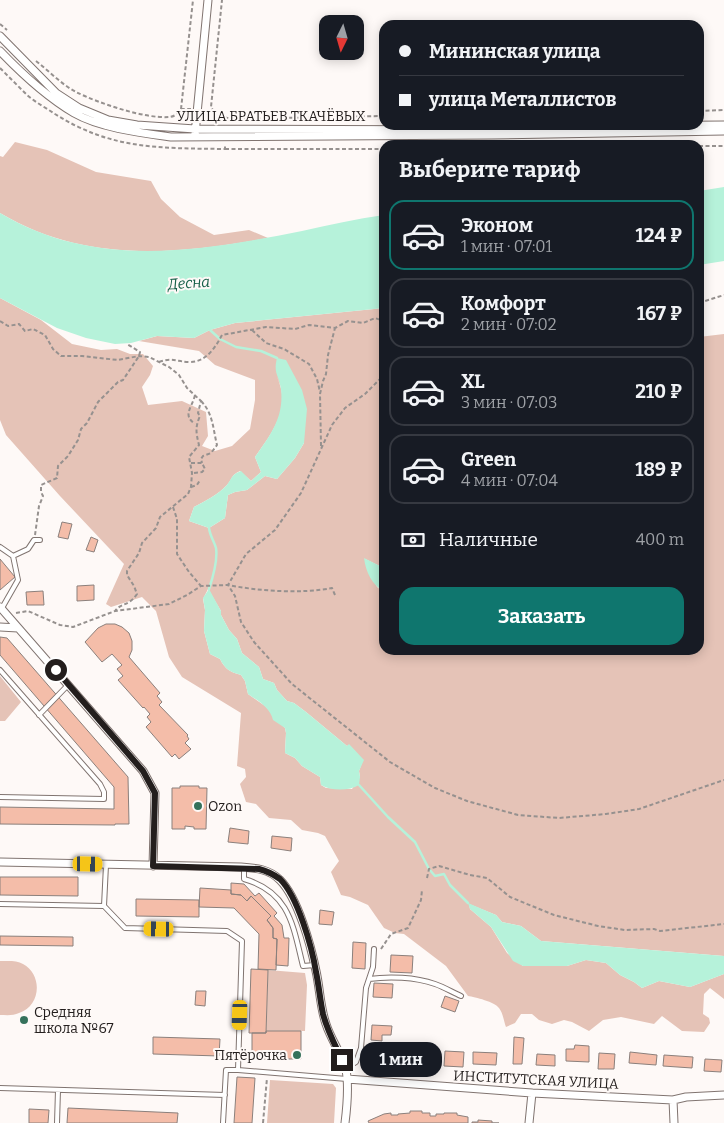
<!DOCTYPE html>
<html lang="ru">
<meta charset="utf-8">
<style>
:root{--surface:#171b24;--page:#242831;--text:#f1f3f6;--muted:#9ea1a6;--line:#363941;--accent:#0f766e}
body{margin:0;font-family:Bitter,serif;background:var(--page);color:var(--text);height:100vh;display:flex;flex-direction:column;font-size:19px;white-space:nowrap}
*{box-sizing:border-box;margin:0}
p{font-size:16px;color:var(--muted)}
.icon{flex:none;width:28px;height:28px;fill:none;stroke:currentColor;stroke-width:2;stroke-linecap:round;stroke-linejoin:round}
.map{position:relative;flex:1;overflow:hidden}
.side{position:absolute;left:379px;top:140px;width:325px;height:515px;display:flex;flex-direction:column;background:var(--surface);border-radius:15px;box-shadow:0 2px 12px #0003}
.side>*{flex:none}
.banner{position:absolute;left:379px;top:20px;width:325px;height:110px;border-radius:15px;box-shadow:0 2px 12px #0003;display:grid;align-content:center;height:110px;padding:0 20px;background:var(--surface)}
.needle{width:32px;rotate:185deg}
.tools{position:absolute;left:319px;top:15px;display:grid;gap:10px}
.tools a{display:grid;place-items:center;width:45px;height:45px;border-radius:10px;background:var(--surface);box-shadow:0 2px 12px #0003;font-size:25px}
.end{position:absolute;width:22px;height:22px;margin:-11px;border:6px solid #231e1d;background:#fff;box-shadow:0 0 0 2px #fff}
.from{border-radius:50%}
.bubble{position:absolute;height:35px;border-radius:15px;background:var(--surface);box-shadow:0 2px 12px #0003;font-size:16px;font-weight:700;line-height:35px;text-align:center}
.car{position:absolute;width:15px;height:30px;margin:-15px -8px;border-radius:6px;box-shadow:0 0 4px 1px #0007;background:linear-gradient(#f5c518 24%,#345 0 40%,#f5c518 0 76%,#345 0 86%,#f5c518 0)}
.banner b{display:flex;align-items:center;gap:18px;height:48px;font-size:19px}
.banner b+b{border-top:1px solid var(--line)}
.banner i{width:12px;height:12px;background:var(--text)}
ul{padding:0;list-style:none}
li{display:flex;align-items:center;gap:15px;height:70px;margin:0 10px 8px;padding:0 10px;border:2px solid var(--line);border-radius:15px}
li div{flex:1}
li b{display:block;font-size:19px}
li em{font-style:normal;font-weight:700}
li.selected{border-color:var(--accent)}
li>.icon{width:45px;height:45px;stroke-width:1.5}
h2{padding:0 20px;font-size:22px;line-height:60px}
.pay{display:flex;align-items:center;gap:12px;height:55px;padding:0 20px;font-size:19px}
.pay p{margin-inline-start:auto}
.button{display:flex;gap:10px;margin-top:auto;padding:10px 20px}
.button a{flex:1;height:58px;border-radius:15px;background:var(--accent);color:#fff;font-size:20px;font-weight:700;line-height:58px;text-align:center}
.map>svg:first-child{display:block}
</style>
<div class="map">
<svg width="724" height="1123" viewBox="0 0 724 1123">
<rect width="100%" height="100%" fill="#fef9f7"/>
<!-- green -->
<path fill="#e5c3b7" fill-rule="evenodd" d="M 15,142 L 47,150 L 96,172 L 151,181 L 161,199 L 180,217 L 214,235 L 249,230 L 268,238 C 175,255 84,263 0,213 L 0,156 L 3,157 Z
M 0,298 L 41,320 L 72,344 L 101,350 L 117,349 L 130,354 L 143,354 L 153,366 L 150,375 L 142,387 L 148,405 L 182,401 L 206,412 L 208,436 L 202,446 L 215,451 L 232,446 L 250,429 L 255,400 L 255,380 L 215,365 L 199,351 L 139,341 L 157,336 L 194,338 L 210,330 L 235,323 L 384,308 L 384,568 L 365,559 L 377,587 L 384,592 L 384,650 L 699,650 L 699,337 L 724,334 L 724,956 L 541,941 L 521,926 L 502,922 L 496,915 L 469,904 L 470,909 L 491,927 L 507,953 L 523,966 L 567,966 L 586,960 L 606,963 L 620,975 L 634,982 L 642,988 L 659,981 L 690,987 L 724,974 L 724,999 L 710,988 L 704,994 L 703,1014 L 709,1018 L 710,1023 L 704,1032 L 682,1031 L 662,1016 L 654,1024 L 621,1017 L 603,1020 L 589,1031 L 572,1022 L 564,1020 L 552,1024 L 539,1020 L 532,1014 L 521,1014 L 515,1023 L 506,1027 C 504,1022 503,1013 499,1008 C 495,1002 475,997 468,996 L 446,966 L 404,934 L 395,933 L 384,928 L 368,905 L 350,897 L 341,895 L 331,872 L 339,861 L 325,836 L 318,833 L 302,830 L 291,820 L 269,818 L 256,804 L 246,802 L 240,784 L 246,777 L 245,769 L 237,766 L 241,713 L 182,677 L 169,657 L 156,611 L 142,597 L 111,607 L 106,604 L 124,564 L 60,496 L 6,435 L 0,420 ZM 274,369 L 304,443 L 295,458 L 277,479 L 265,476 L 247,490 L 235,492 L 228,495 L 225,518 L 209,528 L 189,521 L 194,507 C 205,501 218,495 227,485 C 233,478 231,475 240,471 L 251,481 L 261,472 L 255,457 C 266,441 280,424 282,404 C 284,392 278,379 274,369 ZM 208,589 L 221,611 L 221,615 L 229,630 L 237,639 L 242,653 L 259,667 L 263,679 L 274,683 L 277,690 L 287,701 L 294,703 L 306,712 L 347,746 L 349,745 L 363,760 L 359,771 L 360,777 L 352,789 L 326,788 L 321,785 L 320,777 L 302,766 L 295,758 L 285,753 L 286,733 L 285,728 L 265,706 L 248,694 L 245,681 L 241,675 C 230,672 225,669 220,659 L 210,654 L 204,631 L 205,610 L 203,599 Z
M 0,676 L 21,702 L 5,721 L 0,721 Z
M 0,961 C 7,961 17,960 23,964 C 43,975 41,1006 19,1013 C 13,1016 6,1015 0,1015 Z
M 268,970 L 305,973 L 307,985 L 305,1031 L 266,1031 Z
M 270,1080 L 333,1084 L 336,1088 L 334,1123 L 267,1123 Z"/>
<!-- water -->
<path fill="#b6f2da" d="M 724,187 L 724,261 L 699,265 L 699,191 Z
M 0,213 C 95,270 200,251 302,231 C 329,225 356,219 384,215 L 384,308 L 235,323 L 210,330 L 194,338 L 157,336 L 131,343 L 115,344 L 86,338 L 57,328 L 0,298 Z
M 277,358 L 286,360 L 302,390 L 307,409 L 304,443 L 295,458 L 277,479 L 265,476 L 247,490 L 235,492 L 228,495 L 225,518 L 209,528 L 189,521 L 194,507 C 205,501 218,495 227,485 C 233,477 231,475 241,471 L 251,481 L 261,472 L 255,457 C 271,434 284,417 281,389 C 279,375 273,374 277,358 Z
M 364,558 L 384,568 L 384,592 C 372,584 366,573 364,558 Z
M 209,589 L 221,611 L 221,615 L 229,630 L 237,639 L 242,653 L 259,667 L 263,679 L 274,683 L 277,690 L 287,701 L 294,703 L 306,712 L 347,746 L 349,744 L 364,760 L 359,771 L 360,777 L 359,785 C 349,791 331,791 321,785 L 320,777 L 302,766 L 295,758 L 285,753 L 286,733 L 285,728 L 273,720 C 270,707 258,701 248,694 L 245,681 L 241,675 C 230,672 225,669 220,659 L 210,654 L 204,631 L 205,610 L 203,598 Z
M 468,903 L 496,915 L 502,922 L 521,926 L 541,941 L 724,956 L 724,974 L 690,987 L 659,981 L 642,988 L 634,982 L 620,975 L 606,963 L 586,960 L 567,966 L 523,966 L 513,961 L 491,927 L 470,909 Z"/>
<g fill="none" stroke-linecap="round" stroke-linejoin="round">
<!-- stream -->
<path stroke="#b6f2da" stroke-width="2.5" d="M 210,330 L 220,339 L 236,347 L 261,351 L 277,358
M 209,589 C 213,577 218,561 216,548 C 214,541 210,536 209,528
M 359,785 L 388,817 L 415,842 L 429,869 L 435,876 L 444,874 L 450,885 L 468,903"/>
</g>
<!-- building -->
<path fill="#f4bda9" stroke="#8b807c" d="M 62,522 L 72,524 L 68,539 L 58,537 Z
M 91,537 L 98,540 L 94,552 L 86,550 Z
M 0,559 L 15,577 L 0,590 Z
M 94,585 L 94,600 L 77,601 L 77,586 Z
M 43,591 L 44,605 L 27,605 L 26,592 Z
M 106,624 L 115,624 L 122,627 L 129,633 L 132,641 L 132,650 L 129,657 L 160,693 L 157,696 L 162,702 L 159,705 L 188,735 L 187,736 L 189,739 L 185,743 L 191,749 L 179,759 L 175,754 L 172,757 L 146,727 L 151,722 L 147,717 L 150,714 L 144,707 L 143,708 L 118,680 L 123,676 L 117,669 L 122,665 L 112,654 L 102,662 L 85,642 L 98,628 Z
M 0,637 L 7,638 L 128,777 L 129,824 L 115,824 L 115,825 L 0,824 L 0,807 L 114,809 L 114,787 L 0,655 Z
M 180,786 L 199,786 L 199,788 L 207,788 L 206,829 L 194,829 L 194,827 L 185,826 L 185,829 L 172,829 L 172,788 L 180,788 Z
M 230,828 L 249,831 L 248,844 L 228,842 Z
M 272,836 L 292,838 L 291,851 L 271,848 Z
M 0,877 L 78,877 L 78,896 L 0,895 Z
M 231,883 L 244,884 L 255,896 L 259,893 L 277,913 L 274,916 L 282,925 L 284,938 L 289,938 L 288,966 L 276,965 L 277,939 L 273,938 L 273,928 L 267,920 L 271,916 L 251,896 L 247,901 L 241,895 L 231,894 Z
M 200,888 L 231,890 L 231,894 L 241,895 L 247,901 L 251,896 L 271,916 L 267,920 L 273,928 L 273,938 L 277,939 L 276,970 L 258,969 L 259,934 L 234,908 L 199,907 Z
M 136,899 L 199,900 L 199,917 L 136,916 Z
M 320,910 L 334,912 L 332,925 L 319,924 Z
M 0,936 L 73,937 L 73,946 L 0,945 Z
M 353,942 L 366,943 L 365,969 L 352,968 Z
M 391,955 L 413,956 L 412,973 L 390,972 Z
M 251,969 L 268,970 L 266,1033 L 249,1033 Z
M 374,983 L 393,984 L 392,998 L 373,997 Z
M 196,991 L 206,991 L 205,1006 L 195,1005 Z
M 445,996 L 459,1001 L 455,1012 L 441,1007 Z
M 372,1025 L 392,1026 L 391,1035 L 382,1035 L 382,1041 L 371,1040 Z
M 266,1031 L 301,1031 L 301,1059 L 252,1059 L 252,1033 L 266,1033 Z
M 153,1037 L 220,1039 L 219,1056 L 153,1054 Z
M 514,1037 L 524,1038 L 522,1064 L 513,1064 Z
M 575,1045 L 589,1046 L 589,1062 L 566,1061 L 566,1049 L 574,1049 Z
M 410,1047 L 426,1048 L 426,1061 L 409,1060 Z
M 376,1048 L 389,1049 L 388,1061 L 376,1060 Z
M 445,1051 L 464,1052 L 463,1067 L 444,1066 Z
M 473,1052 L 497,1053 L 496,1065 L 473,1064 Z
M 630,1052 L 657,1055 L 656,1065 L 629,1063 Z
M 599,1053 L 615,1054 L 614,1069 L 598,1069 Z
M 537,1054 L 555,1055 L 555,1066 L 536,1065 Z
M 664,1055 L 693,1057 L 692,1068 L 663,1066 Z
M 705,1059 L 722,1060 L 721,1072 L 704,1071 Z
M 237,1077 L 255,1078 L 252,1123 L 234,1123 Z
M 68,1108 L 178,1113 L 177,1123 L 67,1123 Z
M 29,1109 L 49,1110 L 48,1123 L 29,1123 Z
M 410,1111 L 422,1111 L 422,1113 L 430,1113 L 430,1116 L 436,1116 L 436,1114 L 444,1114 L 444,1113 L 457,1113 L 457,1115 L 468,1117 L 468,1123 L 369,1123 L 368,1121 L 384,1114 L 391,1113 L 391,1115 L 398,1115 L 398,1114 L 410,1113 Z
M 478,1120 L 492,1121 L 492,1123 L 499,1123 L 472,1123 L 472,1122 L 478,1122 Z"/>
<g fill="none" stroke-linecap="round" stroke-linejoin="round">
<defs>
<path id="service" d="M 0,547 L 13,556 L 28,549 L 34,540 L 40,540
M 2,608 L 18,580 L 13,556
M 0,670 L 100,784 L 104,792 L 104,799 L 0,797
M 39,715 L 68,685
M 106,865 L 104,906 L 125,928 L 227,931 L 242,941 L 238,1070 L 347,1079
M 244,867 L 244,879 C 290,892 293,926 303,966 L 315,965
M 0,904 L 104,906
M 369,979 C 389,976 415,977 435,984 C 444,987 452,992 461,996
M 345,1069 L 356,1062 L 361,1048 L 366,988 L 373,967 L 374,949
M 0,1088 L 225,1095
M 57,1123 L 58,1090
M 223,1123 L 226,1070 L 238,1070"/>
<path id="minor" d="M 0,36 L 56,93 L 79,108 L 108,120 L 137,125 L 195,129 L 494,130 L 599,126 L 724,125
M 0,51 C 22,74 47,97 74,113 C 100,128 142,133 171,137 L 492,135 L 724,131
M 195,134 L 208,0
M 0,607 L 143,771 L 155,793 L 153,866
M 0,627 L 18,628
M 0,862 L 241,867 C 256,868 269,869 280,880 C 298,898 311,946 316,971 C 320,989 320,1007 326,1024 C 331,1040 342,1054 346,1070 C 349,1086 347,1107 345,1123
M 347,1079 L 532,1093 L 673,1100 L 686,1097 L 724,1095
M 673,1100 L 674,1123
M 529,1123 L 532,1093"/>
</defs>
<!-- service casing -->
<use href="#service" stroke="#807470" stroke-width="6"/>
<!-- minor casing -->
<use href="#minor" stroke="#807470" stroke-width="9"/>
<!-- path -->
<path stroke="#96918f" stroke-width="2" stroke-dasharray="4 2.5" stroke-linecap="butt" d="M 0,24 L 7,30
M 36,61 C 49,71 61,84 76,92 C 98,103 145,119 169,117 C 174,117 179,113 181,109 L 191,109
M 0,68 C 9,77 18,86 27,95 C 35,102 46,108 55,114 C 112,150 160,148 225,149 L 225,145
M 181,109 L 193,0
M 206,111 C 215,112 222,117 231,119 L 384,116
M 699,111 L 724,110
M 214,112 L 211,107 L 222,0
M 699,146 L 724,146
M 225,149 L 384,149
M 699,303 L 724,295
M 0,321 L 8,326 L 19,324 L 25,331 L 33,329 L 45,335 L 53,349 L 61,356 L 82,356 L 118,360 L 139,356 L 149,357 L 169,367 L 179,375 L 187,388 L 201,401 L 198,413 L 200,416 C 195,427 196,433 199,445 L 189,457 L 192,473 L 191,487 L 188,494 L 160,517 L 156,528 L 142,543 L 139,553 L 127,571 L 127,575 L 134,586 L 137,594 C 128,607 122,602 115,611
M 252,330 L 266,343 L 284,349 L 309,364 L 317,379 L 320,392
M 159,362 C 173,357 177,362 190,362 C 206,362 215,348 222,335 L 266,327 L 295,329 L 309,325 L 335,328 L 348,321 L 363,323 L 375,318 L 384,321
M 195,395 C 192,408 182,415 195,424
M 201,401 C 213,413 213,429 217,445 L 211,453 L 203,456 L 201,459 L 202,463
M 321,446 L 320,394 L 323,381 L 326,374 L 328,355 L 335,328
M 191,463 L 202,463 L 205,469 L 202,472 L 193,473
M 191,487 L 197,485 L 200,480
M 173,507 L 177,519 L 177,554 L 189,572 L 201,586
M 35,535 L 39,506 L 43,496 L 41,492 L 41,485 L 57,478 L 58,466 L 68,456 L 78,440 L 81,429 L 87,423 L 98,402 L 118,382 L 123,380 L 139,356 L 140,352 L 127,344
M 335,595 L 332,588 C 302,594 258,591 228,585 L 246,554 L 275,530 L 301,493 L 332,425 L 345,408 L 365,394 L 384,375
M 16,613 L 28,611 L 60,625 L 73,627 L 115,611 L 169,604 L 187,595 L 201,586 L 228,585 L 235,596 L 241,622 L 254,642 L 292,684 L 390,762 L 435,788 L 467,801 L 518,815 L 559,818 L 606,814 L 639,809 L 724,780
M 427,878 L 429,869 L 439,866 L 470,875 L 487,878 L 510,897 L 554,915 L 598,926 L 625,930 L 654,929 L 660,931 L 724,924
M 381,949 L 391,934 L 408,928 L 421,900 L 422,890
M 263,1123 L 267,1078"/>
<!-- service -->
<use href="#service" stroke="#fff" stroke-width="4"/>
<!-- minor -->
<use href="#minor" stroke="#fff" stroke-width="7"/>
</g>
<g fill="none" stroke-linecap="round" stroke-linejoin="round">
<!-- route -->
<path stroke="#231e1d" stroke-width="6" d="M 56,670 L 143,771 L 155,793 L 153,866 L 259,869 C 267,871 273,874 280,879 C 298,897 312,947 316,972 C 319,986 320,1000 323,1014 C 327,1030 335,1045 342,1060"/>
</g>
<!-- markers -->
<g fill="#35715b" stroke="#fef9f7" stroke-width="2">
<circle cx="198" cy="806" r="5"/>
<circle cx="24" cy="1020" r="5"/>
<circle cx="297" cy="1055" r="5"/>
</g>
<g text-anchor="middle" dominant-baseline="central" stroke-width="4" stroke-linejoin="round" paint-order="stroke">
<!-- street labels -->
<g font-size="14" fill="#231e1d" stroke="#fef9f7">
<text x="271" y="116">УЛИЦА БРАТЬЕВ ТКАЧЁВЫХ</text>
<text transform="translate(536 1080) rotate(3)">ИНСТИТУТСКАЯ УЛИЦА</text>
</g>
<!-- poi labels -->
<g font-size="14" fill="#231e1d" stroke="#fef9f7" text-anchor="start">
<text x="208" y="806">Ozon</text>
<text x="34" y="1012">Средняя<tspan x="34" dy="16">школа №67</tspan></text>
<text x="287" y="1055" text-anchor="end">Пятёрочка</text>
</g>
<!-- water labels -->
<g font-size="15" font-style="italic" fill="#186049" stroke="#fef9f7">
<text transform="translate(189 283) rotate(-4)">Десна</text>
</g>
</g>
</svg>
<div class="tools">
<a><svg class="needle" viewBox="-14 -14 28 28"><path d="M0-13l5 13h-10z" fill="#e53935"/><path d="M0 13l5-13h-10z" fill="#9ea1a6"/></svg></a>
</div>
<i class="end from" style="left:56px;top:670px"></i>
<i class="end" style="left:342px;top:1060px"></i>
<div class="bubble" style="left:360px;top:1042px;width:82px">1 мин</div>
<i class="car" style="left:88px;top:864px;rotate:91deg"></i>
<i class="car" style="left:159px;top:929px;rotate:271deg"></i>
<i class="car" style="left:240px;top:1015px;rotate:182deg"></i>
<div class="banner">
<b><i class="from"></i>Мининская улица</b>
<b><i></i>улица Металлистов</b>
</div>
<section class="side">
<h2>Выберите тариф</h2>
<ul>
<li class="selected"><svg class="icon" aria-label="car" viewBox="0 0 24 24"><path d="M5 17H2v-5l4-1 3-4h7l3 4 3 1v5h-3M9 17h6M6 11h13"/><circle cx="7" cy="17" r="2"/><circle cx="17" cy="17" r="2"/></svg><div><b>Эконом</b><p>1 мин · 07:01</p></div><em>124 ₽</em></li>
<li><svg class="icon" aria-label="car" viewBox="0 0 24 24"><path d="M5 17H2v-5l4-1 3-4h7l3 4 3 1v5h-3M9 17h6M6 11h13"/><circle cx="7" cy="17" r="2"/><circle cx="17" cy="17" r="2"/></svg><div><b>Комфорт</b><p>2 мин · 07:02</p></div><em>167 ₽</em></li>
<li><svg class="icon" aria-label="car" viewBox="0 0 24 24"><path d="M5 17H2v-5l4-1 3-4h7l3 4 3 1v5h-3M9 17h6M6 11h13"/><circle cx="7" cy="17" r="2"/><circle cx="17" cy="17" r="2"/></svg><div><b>XL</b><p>3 мин · 07:03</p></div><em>210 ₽</em></li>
<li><svg class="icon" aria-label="car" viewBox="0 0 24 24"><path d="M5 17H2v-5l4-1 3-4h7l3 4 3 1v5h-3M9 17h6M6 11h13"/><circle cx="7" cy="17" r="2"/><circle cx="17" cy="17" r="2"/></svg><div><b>Green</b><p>4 мин · 07:04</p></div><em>189 ₽</em></li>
</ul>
<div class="pay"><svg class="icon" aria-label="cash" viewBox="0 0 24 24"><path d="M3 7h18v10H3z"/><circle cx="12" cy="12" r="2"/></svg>Наличные<p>400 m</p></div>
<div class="button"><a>Заказать</a></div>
</section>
</div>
